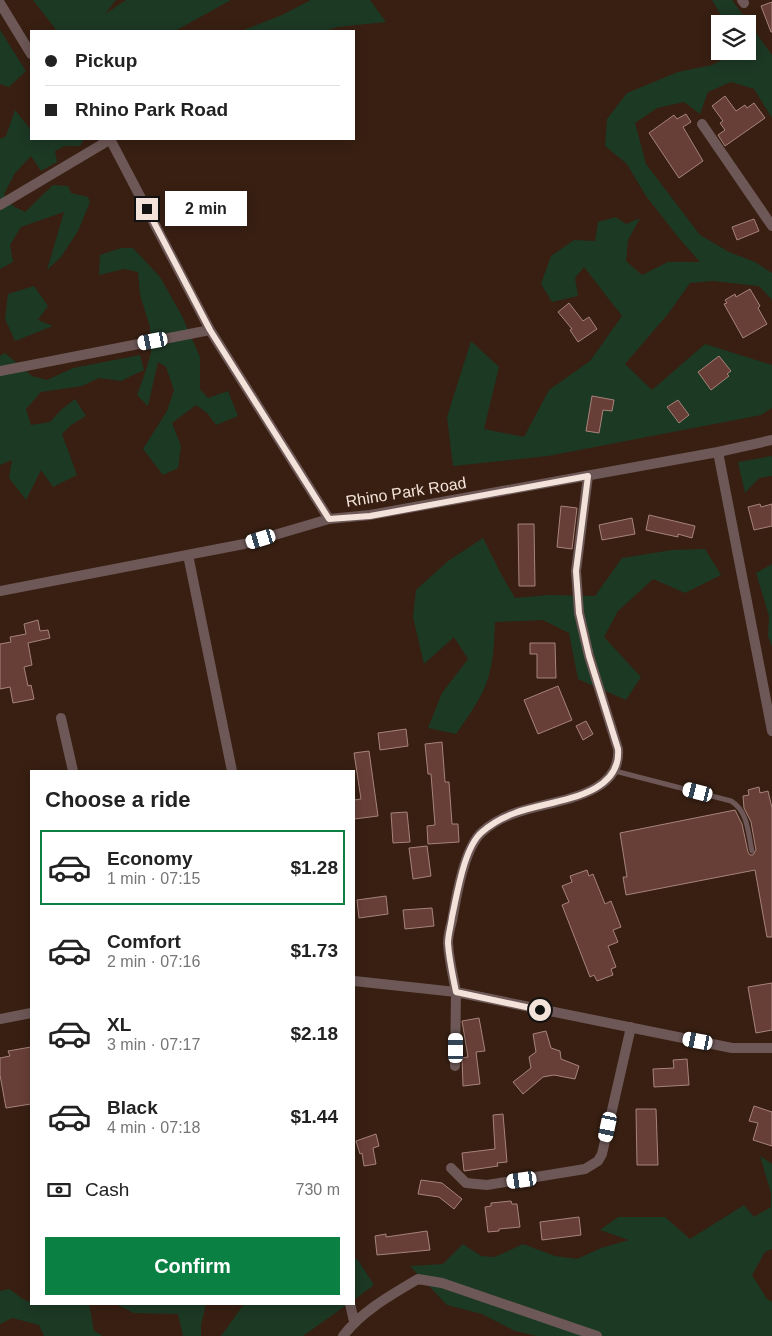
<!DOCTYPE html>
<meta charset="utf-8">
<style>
:root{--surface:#fff;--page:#f2f2f2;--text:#222;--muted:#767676;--line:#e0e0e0;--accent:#0b8043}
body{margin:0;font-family:Arial,sans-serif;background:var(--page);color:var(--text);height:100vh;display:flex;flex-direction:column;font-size:19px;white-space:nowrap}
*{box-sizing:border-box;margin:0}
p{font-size:16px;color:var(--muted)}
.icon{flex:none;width:28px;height:28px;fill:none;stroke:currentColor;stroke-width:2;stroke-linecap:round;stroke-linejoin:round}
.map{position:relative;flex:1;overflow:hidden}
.side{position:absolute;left:30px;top:770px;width:325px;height:535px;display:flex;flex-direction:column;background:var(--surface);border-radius:0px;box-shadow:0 2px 12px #0003}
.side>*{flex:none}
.guide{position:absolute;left:30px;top:30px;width:325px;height:110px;border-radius:0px;box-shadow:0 2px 12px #0003;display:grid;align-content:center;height:110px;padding:0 15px;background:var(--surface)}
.fabs{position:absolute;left:711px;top:15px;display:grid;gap:10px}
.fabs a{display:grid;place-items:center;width:45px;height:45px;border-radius:0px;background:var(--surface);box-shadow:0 2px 12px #0003;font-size:25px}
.end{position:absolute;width:22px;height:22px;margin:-11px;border:6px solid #f3e2d9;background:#111;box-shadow:0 0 0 2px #111}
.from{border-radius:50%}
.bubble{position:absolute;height:35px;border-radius:0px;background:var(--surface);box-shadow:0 2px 12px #0003;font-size:16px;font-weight:800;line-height:35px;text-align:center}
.car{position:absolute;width:15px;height:30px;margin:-15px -8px;border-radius:6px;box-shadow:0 0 4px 1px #0007;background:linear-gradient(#fff 24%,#345 0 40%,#fff 0 76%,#345 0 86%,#fff 0)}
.guide b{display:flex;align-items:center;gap:18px;height:48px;font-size:19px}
.guide b+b{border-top:1px solid var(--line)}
.guide i{width:12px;height:12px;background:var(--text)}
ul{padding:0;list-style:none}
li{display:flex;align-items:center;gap:15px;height:75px;margin:0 10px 8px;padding:0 5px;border:2px solid transparent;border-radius:0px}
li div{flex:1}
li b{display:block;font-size:19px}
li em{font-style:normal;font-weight:800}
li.active{border-color:var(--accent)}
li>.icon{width:45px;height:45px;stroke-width:1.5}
h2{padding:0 15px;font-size:22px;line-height:60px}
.pay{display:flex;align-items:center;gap:12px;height:55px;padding:0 15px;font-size:19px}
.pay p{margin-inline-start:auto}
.primary-button{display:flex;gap:10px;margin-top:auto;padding:10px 15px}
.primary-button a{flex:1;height:58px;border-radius:0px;background:var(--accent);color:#fff;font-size:20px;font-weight:800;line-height:58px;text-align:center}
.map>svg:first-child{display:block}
</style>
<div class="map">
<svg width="772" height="1336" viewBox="0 0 772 1336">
<rect width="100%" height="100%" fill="#381f12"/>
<!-- green -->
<path fill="#1c3924" d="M 33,0 L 116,0 L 105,14 L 126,0 L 231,0 L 175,31 L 57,31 Z
M 311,0 L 370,0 L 386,22 L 337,27 L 325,31 L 241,31 L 282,15 Z
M 712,0 L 732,0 L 772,55 L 772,118 L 754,89 L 731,82 L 708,92 L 700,114 L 684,102 L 657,108 L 635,123 L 646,164 L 700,235 L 729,252 L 755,262 L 772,273 L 772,300 L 759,286 L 713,281 L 690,283 L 668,314 L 625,364 L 652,390 L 705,344 L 772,365 L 772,408 L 761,415 L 548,456 L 453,466 L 447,417 L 471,341 L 499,367 L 484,429 L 524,437 L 549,390 L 590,361 L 622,316 L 584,267 L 575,278 L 578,296 L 552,302 L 541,284 L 551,256 L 574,240 L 595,241 L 598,222 L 616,217 L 626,224 L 640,218 L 628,240 L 626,261 L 642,275 L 668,262 L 700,262 L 678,237 L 646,196 L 627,164 L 605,146 L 607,119 L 627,93 L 678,72 L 712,65 L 740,51 L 748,51 L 748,24 L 726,24 Z
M 0,30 L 26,71 L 9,87 L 0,84 Z
M 15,110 L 31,130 L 31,139 L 84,139 L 80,146 L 65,146 L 55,151 L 57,162 L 41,171 L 31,156 L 15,173 L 4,194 L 13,206 L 25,212 L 53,185 L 68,186 L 71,193 L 88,197 L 90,202 L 78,231 L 61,257 L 47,270 L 64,212 L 21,227 L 10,245 L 13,262 L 0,269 L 0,139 L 6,136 Z
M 121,248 L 133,248 L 160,277 L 182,316 L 200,357 L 200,389 L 208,398 L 228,391 L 238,416 L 216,425 L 207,413 L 196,405 L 172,423 L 181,446 L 178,468 L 163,475 L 143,449 L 167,411 L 174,390 L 166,367 L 158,362 L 148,406 L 137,395 L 144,376 L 151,353 L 150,327 L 140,295 L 138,272 L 124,269 L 99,275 L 100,255 Z
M 34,286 L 48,306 L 38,320 L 53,326 L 15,341 L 5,319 L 8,294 Z
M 5,353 L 32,376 L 47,380 L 73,368 L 140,355 L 144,370 L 121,381 L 99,378 L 82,386 L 41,392 L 26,409 L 31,425 L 50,422 L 61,410 L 75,399 L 86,416 L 71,425 L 62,434 L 77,475 L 53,487 L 41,470 L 26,500 L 9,478 L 12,460 L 0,465 L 0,356 Z
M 772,456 L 772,476 L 759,478 L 745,493 L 738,462 Z
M 483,538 L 501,574 L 515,598 L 548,595 L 595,596 L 622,558 L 672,550 L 705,549 L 721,575 L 685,593 L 653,579 L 618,611 L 604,637 L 641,677 L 626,700 L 578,679 L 569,633 L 543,620 L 495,622 C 494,642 494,664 486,684 C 479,702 467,718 456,734 L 428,728 L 442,693 L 468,659 L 454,637 L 424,664 L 413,617 L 416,590 L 448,561 Z
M 772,564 L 772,647 L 768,636 L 769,616 L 756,573 Z
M 760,1156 L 772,1164 L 772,1249 L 765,1252 L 752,1275 L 767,1299 L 772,1302 L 772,1336 L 537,1336 L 515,1331 L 482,1314 L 447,1305 L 410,1266 L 443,1264 L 463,1244 L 481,1256 L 495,1257 L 523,1244 L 555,1256 L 577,1259 L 601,1248 L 629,1240 L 600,1230 L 618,1217 L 665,1217 L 690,1239 L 744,1205 L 754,1217 L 771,1207 L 771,1193 Z
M 354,1258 L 358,1260 L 374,1285 L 354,1300 Z
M 9,1289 L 23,1299 L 37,1305 L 89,1304 L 94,1331 L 103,1336 L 44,1336 L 39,1325 L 12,1318 L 0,1324 L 0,1291 Z
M 115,1304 L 206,1304 L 201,1325 L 201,1336 L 183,1336 L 178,1314 L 134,1313 Z
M 244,1304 L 348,1304 L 303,1336 L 221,1336 Z"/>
<!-- building -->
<path fill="#683f37" stroke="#a6837c" d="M 772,2 L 772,32 L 771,32 L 761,6 Z
M 725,96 L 736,111 L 745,105 L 747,108 L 754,103 L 765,118 L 725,146 L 718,135 L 725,130 L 720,123 L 723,121 L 712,106 Z
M 686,114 L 691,122 L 683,127 L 703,161 L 679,178 L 649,133 L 674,115 L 677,119 Z
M 754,219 L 759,231 L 737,240 L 732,227 Z
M 750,289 L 760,306 L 758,308 L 767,324 L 743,338 L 724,304 L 727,303 L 725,300 L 735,294 L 736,297 Z
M 569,303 L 583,321 L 589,317 L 597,329 L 578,342 L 570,330 L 572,329 L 558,312 Z
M 719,356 L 731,371 L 727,374 L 729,376 L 711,390 L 698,372 Z
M 592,396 L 614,400 L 612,411 L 603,410 L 599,433 L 586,431 Z
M 678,400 L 689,415 L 679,423 L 667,407 Z
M 760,504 L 761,507 L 772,504 L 772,526 L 754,530 L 748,507 Z
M 561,506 L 577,508 L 572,549 L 557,547 Z
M 649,515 L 695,526 L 692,538 L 678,534 L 678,537 L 646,530 Z
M 632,518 L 635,534 L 602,540 L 599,525 Z
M 518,524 L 534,524 L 535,586 L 519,586 Z
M 38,620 L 40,631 L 48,630 L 50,638 L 28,643 L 32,665 L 24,667 L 28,686 L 31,685 L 34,699 L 13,703 L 10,687 L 0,689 L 0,644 L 11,642 L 10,637 L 26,634 L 24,624 Z
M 530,643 L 555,643 L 556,678 L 537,678 L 537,654 L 530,654 Z
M 558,686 L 572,720 L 538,734 L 524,700 Z
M 586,721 L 593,734 L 583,740 L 576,726 Z
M 406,729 L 408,746 L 380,750 L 378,733 Z
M 442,742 L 445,782 L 449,782 L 452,824 L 458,824 L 459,842 L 428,844 L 427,826 L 435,825 L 431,774 L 428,774 L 425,744 Z
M 369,751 L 378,816 L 354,819 L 354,800 L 361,799 L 354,753 Z
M 759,787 L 760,793 L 768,791 L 772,808 L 772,937 L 767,937 L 755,870 L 626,895 L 623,877 L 627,877 L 620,833 L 735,810 L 742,824 L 748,852 L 750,855 L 753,855 L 756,850 L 751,822 L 744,808 L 743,796 L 749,795 L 748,790 Z
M 407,812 L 410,842 L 393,843 L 391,813 Z
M 427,846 L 431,876 L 413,879 L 409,848 Z
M 587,870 L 589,876 L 593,874 L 605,904 L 611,901 L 621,927 L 613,930 L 618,942 L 608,946 L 616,967 L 611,969 L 613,975 L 597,981 L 594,975 L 590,977 L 562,905 L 569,902 L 562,886 L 572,882 L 570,876 Z
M 386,896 L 388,914 L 359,918 L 357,900 Z
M 432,908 L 434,926 L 405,929 L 403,910 Z
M 772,983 L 772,1030 L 756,1033 L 748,987 Z
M 479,1018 L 485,1051 L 476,1052 L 480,1084 L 463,1086 L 462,1058 L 468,1057 L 462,1021 Z
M 546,1031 L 551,1048 L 560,1051 L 561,1059 L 579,1066 L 575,1079 L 554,1075 L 543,1077 L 523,1094 L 513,1082 L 531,1068 L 529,1057 L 536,1052 L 533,1034 Z
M 31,1047 L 31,1104 L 6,1108 L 0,1075 L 0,1058 L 10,1056 L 8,1051 Z
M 687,1059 L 689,1085 L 654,1087 L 653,1069 L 674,1068 L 673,1060 Z
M 754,1106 L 772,1112 L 772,1146 L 753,1140 L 758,1123 L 749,1121 Z
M 636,1109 L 656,1109 L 658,1165 L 637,1165 Z
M 503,1114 L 507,1162 L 497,1163 L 498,1166 L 464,1171 L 462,1153 L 495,1149 L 493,1115 Z
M 376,1134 L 379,1146 L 373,1148 L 376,1164 L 364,1166 L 362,1153 L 360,1154 L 356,1141 Z
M 421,1180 L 442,1183 L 462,1199 L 454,1209 L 439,1197 L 418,1194 Z
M 511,1201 L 512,1204 L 517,1204 L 520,1227 L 499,1229 L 499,1231 L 488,1232 L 485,1207 L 491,1206 L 491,1203 Z
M 579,1217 L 581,1235 L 542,1240 L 540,1222 Z
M 427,1231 L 430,1250 L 377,1255 L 375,1236 L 386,1234 L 386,1237 Z"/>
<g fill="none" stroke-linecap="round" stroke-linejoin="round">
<!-- lane -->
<path stroke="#6d5857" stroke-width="5" d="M 615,771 L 731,801 C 748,811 748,833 752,851"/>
<!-- street -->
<path stroke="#6d5857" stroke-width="10" d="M 742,0 L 744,3
M 0,3 L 31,54
M 702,124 L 772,226
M 110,139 L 210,330 L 329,519
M 0,205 L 111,139
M 0,371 L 210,330
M 718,452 L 772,731
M 588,476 L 576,571 L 579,613 L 589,656 L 618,749 C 622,799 548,800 515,813 C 504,817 491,824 482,832 C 464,848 456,898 452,921 C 450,928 448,936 448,943 C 449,960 453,976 456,992 L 732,1048 L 772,1048
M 188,555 L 232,771
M 0,591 L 244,544 L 329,519 L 370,515 L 718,452 L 772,440
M 61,718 L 73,771
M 354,981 L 456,992 L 455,1066
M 0,1019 L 31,1013
M 451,1168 L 466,1183 L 487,1185 L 585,1169 L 598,1161 L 602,1154 L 631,1027
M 350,1304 L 354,1321
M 343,1336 C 362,1311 391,1295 418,1279 L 442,1283 L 597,1336"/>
</g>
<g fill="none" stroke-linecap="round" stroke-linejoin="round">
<!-- route -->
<path stroke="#f3e2d9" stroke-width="6" d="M 147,209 L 210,330 L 329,519 L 370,516 L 588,476 L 576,571 L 579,613 L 589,656 L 618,749 C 622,799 548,800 515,813 C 504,817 491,824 482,832 C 464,847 457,895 452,917 C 451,925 448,935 448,943 C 449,960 453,976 456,992 L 540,1010"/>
</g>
<g text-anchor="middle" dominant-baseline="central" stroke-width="5" stroke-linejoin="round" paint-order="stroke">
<!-- street labels -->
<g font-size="16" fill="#f3e2d9" stroke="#381f12">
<text transform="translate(406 492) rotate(-9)">Rhino Park Road</text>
</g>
</g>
</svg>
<div class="fabs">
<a><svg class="icon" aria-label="layers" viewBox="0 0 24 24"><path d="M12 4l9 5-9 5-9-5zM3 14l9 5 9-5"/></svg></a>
</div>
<i class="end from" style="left:540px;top:1010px"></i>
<i class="end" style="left:147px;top:209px"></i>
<div class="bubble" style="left:165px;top:191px;width:82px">2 min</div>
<i class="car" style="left:153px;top:341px;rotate:259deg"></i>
<i class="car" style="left:261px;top:539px;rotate:253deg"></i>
<i class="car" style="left:698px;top:792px;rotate:284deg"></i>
<i class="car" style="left:698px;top:1041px;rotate:281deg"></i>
<i class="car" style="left:456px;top:1048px;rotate:0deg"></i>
<i class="car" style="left:608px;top:1127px;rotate:192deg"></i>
<i class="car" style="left:522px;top:1180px;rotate:262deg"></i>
<div class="guide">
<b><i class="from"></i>Pickup</b>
<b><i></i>Rhino Park Road</b>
</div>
<section class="side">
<h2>Choose a ride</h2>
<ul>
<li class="active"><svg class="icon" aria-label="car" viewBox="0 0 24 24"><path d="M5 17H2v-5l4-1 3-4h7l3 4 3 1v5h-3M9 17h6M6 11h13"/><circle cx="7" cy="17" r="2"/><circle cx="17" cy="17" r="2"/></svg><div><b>Economy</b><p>1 min · 07:15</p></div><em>$1.28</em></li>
<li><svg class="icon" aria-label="car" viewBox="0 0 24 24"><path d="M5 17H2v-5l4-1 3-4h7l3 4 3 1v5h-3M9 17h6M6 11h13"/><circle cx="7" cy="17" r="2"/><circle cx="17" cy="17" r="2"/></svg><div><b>Comfort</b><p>2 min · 07:16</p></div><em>$1.73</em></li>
<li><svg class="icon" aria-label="car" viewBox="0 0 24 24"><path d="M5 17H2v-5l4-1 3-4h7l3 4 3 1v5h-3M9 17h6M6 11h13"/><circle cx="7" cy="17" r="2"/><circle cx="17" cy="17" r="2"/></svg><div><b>XL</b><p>3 min · 07:17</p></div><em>$2.18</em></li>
<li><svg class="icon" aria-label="car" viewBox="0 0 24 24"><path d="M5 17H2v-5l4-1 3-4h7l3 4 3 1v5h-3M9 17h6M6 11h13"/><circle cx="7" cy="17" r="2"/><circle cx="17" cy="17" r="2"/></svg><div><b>Black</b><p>4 min · 07:18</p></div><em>$1.44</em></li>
</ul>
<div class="pay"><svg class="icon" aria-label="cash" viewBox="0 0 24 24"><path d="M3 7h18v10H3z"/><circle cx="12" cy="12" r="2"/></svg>Cash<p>730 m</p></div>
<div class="primary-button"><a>Confirm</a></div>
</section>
</div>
